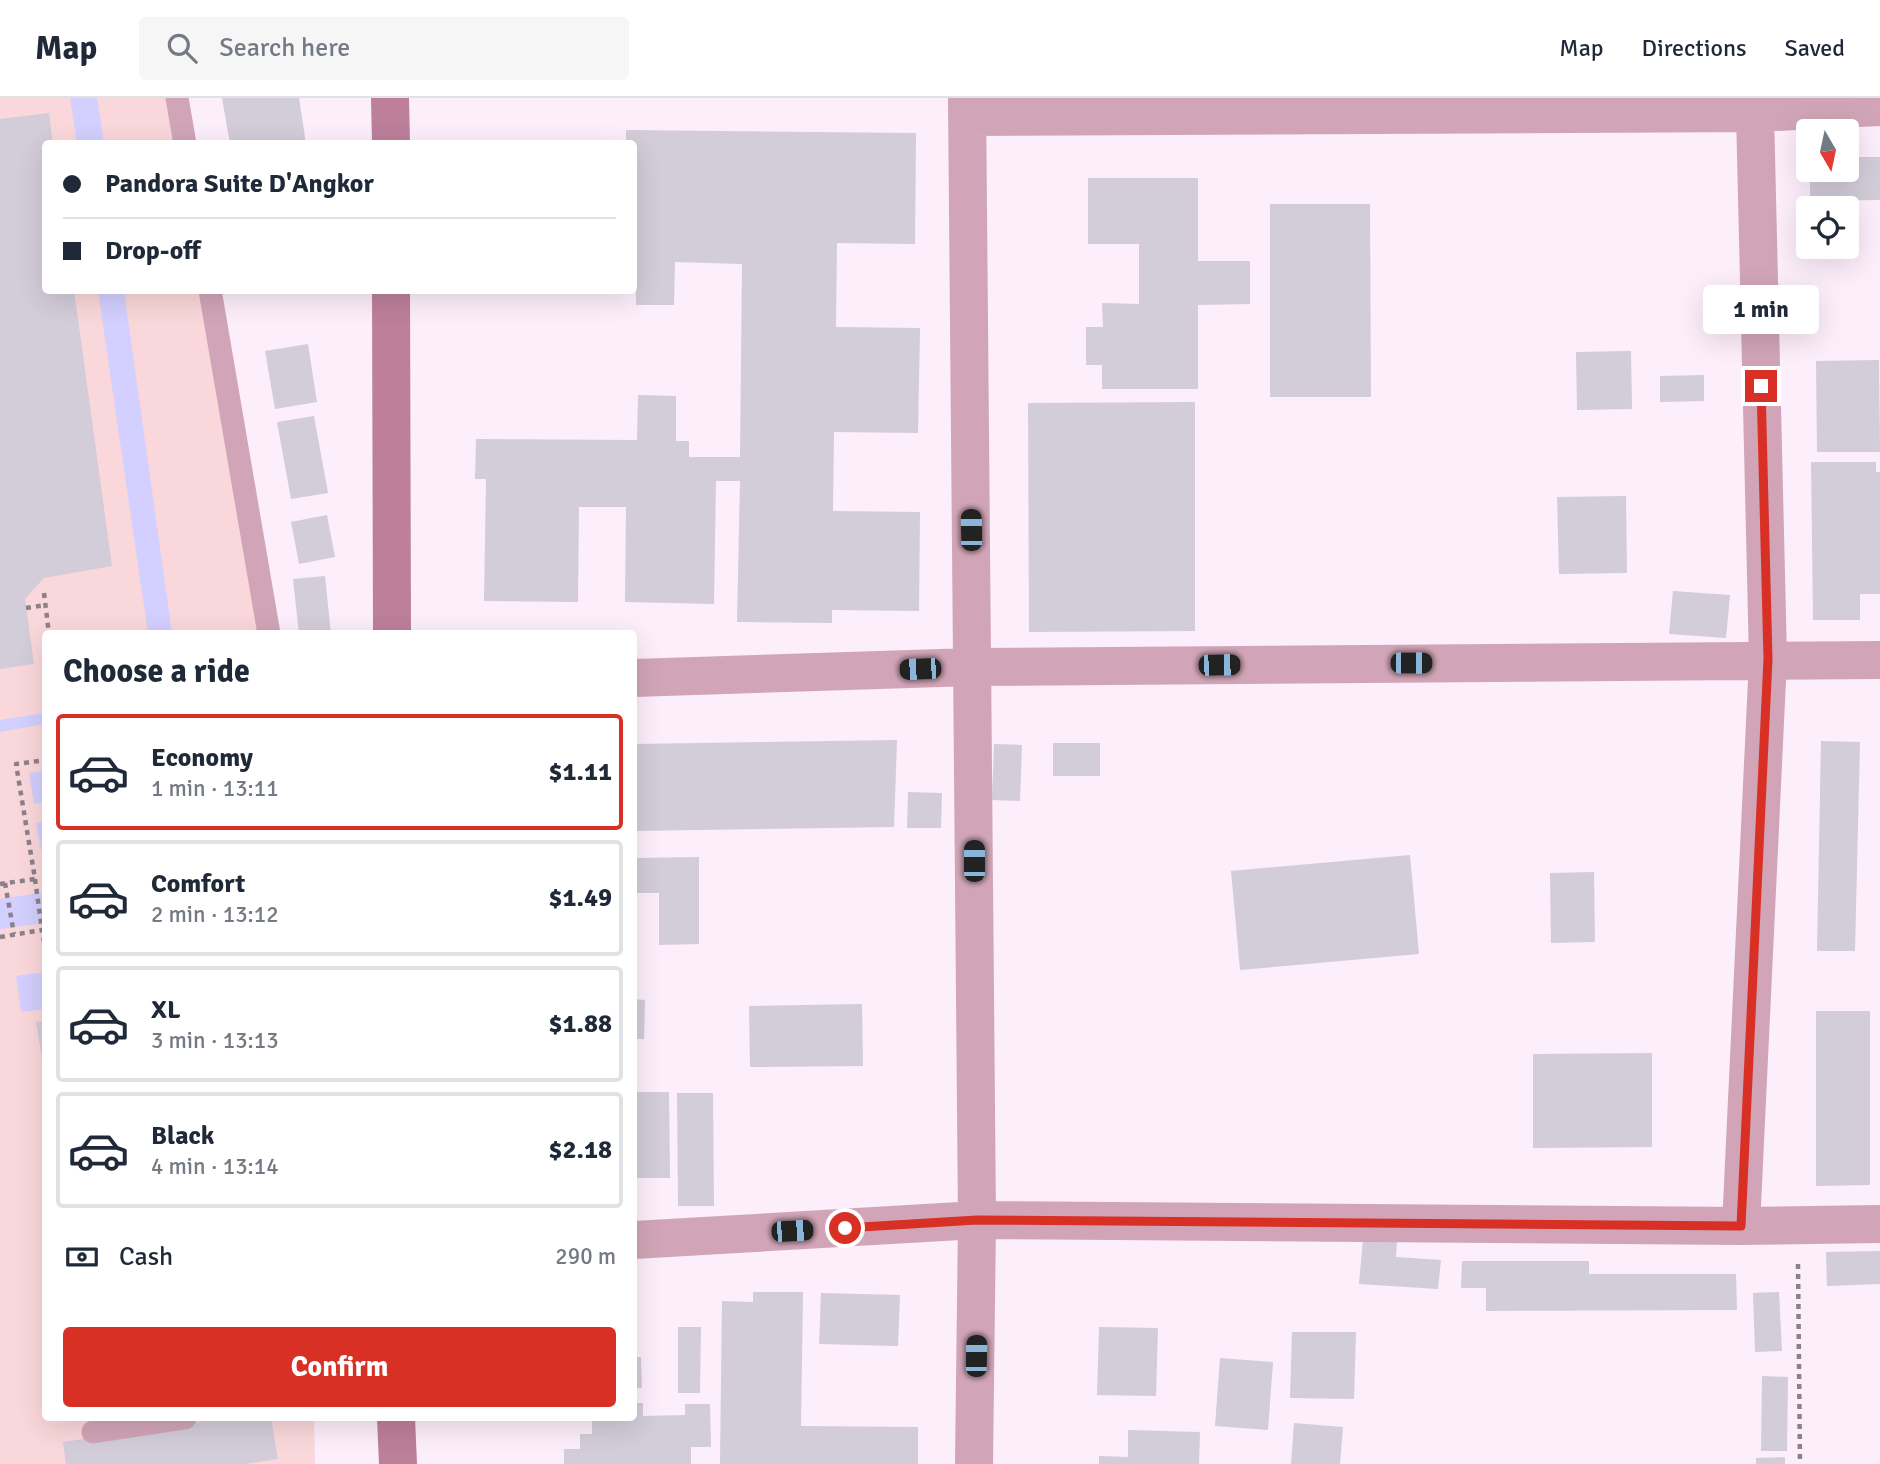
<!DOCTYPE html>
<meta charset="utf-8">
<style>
:root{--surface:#fff;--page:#f6f6f7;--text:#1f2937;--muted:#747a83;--line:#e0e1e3;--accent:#d93025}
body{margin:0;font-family:Signika,sans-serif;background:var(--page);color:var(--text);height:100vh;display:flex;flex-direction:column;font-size:26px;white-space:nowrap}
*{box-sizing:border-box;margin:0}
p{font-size:23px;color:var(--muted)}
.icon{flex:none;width:38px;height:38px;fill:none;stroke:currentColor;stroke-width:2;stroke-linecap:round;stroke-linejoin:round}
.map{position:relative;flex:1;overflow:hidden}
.side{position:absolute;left:42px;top:532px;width:595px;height:791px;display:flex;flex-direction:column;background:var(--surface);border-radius:7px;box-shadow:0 7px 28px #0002}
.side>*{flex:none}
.hud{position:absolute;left:42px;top:42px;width:595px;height:154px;border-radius:7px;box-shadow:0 7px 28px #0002;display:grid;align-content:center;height:154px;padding:0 21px;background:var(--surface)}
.needle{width:46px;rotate:171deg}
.tools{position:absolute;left:1796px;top:21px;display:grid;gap:14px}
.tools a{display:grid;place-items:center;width:63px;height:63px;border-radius:7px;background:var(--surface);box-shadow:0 7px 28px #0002;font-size:35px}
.end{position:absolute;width:32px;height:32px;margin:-16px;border:9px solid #d93025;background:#fff;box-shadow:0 0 0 4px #fff}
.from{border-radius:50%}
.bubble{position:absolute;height:49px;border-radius:7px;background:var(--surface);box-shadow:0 7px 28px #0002;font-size:23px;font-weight:700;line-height:49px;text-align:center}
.car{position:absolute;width:21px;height:42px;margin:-21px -10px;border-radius:9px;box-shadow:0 0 5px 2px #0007;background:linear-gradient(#222 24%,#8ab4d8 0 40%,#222 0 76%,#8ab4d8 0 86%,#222 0)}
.hud b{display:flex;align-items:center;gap:24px;height:66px;font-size:26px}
.hud b+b{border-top:2px solid var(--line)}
.hud i{width:18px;height:18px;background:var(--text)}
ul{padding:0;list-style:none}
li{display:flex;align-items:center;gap:21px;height:116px;margin:0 14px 10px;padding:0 7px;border:4px solid var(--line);border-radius:7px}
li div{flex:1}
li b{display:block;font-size:26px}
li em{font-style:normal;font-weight:700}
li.selected{border-color:var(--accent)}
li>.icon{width:63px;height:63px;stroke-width:1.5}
h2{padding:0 21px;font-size:32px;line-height:84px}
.pay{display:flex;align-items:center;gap:18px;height:77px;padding:0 21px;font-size:26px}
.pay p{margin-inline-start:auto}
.button{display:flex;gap:14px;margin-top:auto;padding:14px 21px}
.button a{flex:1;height:80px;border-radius:7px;background:var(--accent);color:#fff;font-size:28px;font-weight:700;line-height:80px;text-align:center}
header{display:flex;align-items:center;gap:42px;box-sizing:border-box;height:98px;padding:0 35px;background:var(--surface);border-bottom:2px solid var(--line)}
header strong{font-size:33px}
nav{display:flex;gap:38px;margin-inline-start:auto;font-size:24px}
.search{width:490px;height:63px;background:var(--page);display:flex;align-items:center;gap:18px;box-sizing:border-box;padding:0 24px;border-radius:7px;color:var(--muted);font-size:26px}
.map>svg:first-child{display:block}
</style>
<header>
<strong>Map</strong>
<div class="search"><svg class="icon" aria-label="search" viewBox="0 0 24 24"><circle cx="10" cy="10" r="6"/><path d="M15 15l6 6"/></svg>Search here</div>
<nav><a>Map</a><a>Directions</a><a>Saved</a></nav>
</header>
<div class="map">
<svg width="1880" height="1366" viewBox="0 0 1880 1366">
<rect width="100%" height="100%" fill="#fceefa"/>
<!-- green -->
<path fill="#fad7da" d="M 0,0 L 168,0 L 176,45 L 46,46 L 46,192 L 201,193 L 260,535 L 46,536 L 46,1320 L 314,1320 L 315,1366 L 0,1366 Z"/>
<!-- water -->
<path fill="#d3cffe" d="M 70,0 L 97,0 L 104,45 L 77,45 Z
M 98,193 L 124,193 L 172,535 L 148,535 Z
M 45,615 L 45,626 L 0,634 L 0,622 Z
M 45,673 L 45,704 L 34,706 L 29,675 Z
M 45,723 L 45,752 L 41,752 L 36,725 Z
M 45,794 L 45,825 L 0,831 L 0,801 Z
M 45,874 L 45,911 L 21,914 L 16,878 Z"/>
<!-- building -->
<path fill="#d3ccd9" d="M 222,0 L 299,0 L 306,46 L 230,46 Z
M 49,15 L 53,46 L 46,46 L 46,192 L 74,192 L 112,468 L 44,480 L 25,501 L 34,566 L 0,571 L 0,21 Z
M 626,32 L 916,35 L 915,146 L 837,145 L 836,229 L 920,230 L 918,335 L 834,334 L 833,413 L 920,414 L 919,513 L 832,512 L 832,525 L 737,524 L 740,383 L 716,383 L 714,506 L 625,504 L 626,409 L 579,409 L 578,504 L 484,503 L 486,381 L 475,381 L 476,341 L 637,342 L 638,297 L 676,298 L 676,343 L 689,343 L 689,359 L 740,359 L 742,166 L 675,164 L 674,207 L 636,207 L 634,46 L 626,46 Z
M 1846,59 L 1880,59 L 1880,102 L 1810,103 L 1810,72 L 1846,72 Z
M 1088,80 L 1198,80 L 1198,163 L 1250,163 L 1250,206 L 1198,207 L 1198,291 L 1102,291 L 1102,267 L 1086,267 L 1086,229 L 1103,229 L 1102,205 L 1139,206 L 1139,146 L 1088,146 Z
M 1270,106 L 1370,106 L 1371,299 L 1270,299 Z
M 308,246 L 317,304 L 275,311 L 265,253 Z
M 1631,253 L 1632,311 L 1577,312 L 1576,254 Z
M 1879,262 L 1880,354 L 1817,354 L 1816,263 Z
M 1704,277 L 1704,303 L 1660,304 L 1660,278 Z
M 1195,304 L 1195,533 L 1029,534 L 1028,305 Z
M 314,318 L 328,395 L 291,401 L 277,324 Z
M 1811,364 L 1876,364 L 1876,374 L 1880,374 L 1880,496 L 1860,496 L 1860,522 L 1813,522 Z
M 1626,398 L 1627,475 L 1559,476 L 1557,399 Z
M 327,417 L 335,459 L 299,466 L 291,424 Z
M 325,478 L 331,536 L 299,536 L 293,481 Z
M 1673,493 L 1730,497 L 1726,540 L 1669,536 Z
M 897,642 L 894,729 L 634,733 L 634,646 Z
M 1821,643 L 1860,644 L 1855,853 L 1817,853 Z
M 1053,645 L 1100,645 L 1100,678 L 1053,678 Z
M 994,646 L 1022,647 L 1020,703 L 992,702 Z
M 908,694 L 942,695 L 941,730 L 907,730 Z
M 1410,757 L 1419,856 L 1240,872 L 1231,773 Z
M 699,759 L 699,846 L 659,847 L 659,795 L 634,795 L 634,760 Z
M 1594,774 L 1595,844 L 1551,845 L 1550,775 Z
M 634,901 L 645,902 L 644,941 L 634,941 Z
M 862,906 L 863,968 L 750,969 L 749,908 Z
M 1816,913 L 1870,913 L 1870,1087 L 1816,1088 Z
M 46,923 L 46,965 L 43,966 L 36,924 Z
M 1652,955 L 1652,1049 L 1533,1050 L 1533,956 Z
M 634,994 L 669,994 L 670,1080 L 634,1080 Z
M 677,995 L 713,995 L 714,1108 L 678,1108 Z
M 1363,1141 L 1397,1143 L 1396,1159 L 1441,1162 L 1438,1191 L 1359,1186 Z
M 1880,1153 L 1880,1186 L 1827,1188 L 1826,1154 Z
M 1462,1163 L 1589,1163 L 1589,1176 L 1736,1176 L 1737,1212 L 1486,1213 L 1486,1190 L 1461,1190 Z
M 753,1194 L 803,1194 L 801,1328 L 918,1329 L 918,1366 L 720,1366 L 722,1203 L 753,1204 Z
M 1779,1194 L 1782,1253 L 1755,1254 L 1753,1195 Z
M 821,1195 L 900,1197 L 898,1248 L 819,1246 Z
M 678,1229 L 701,1229 L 700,1295 L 678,1295 Z
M 1099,1229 L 1158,1230 L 1156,1298 L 1097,1297 Z
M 1292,1234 L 1356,1234 L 1354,1301 L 1290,1300 Z
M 634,1259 L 641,1259 L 642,1290 L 634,1290 Z
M 1220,1260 L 1273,1264 L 1268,1332 L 1215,1328 Z
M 1762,1278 L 1788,1279 L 1787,1353 L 1761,1353 Z
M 634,1305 L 643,1305 L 643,1318 L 685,1317 L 685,1306 L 710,1306 L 711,1349 L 691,1349 L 691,1366 L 564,1366 L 564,1351 L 580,1351 L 580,1336 L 592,1336 L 592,1320 L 634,1320 Z
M 224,1320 L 271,1320 L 278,1361 L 244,1366 L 66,1366 L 63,1344 Z
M 1294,1325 L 1343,1329 L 1340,1366 L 1291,1366 Z
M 1128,1332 L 1200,1334 L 1199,1366 L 1099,1366 L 1099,1358 L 1128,1359 Z
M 1785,1359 L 1785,1366 L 1756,1366 L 1756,1360 Z"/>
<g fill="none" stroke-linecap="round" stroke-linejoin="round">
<!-- path -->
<path stroke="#8b8289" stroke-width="4.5" stroke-dasharray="5 5" stroke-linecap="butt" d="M 44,495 L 49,536
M 26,510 L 45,507
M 35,781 L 42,832
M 5,785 L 14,836
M 0,786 L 35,781 L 16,666 L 46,662
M 0,839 L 42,832 L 46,855
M 1798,1166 L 1800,1366"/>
<!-- lane -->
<path stroke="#d1a5b7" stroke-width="23" d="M 177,0 L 185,46
M 210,192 L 269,536
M 93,1334 L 185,1320"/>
<!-- street -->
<path stroke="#d1a5b7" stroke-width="38" d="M 967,0 L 977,1122 L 974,1366
M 967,19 L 1755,15 L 1880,9
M 634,580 L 972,569 L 1880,562
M 1741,1128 L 1768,561 L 1755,15
M 634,1142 L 977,1122 L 1741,1128 L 1880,1126"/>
<!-- secondary -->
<path stroke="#bd7f9a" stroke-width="38" d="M 390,0 L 391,46
M 391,192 L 392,536
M 396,1320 L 398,1366"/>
</g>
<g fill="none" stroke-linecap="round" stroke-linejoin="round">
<!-- route -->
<path stroke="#d93025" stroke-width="9" d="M 845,1130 L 977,1122 L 1741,1128 L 1768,561 L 1761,288"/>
</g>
</svg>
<div class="tools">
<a><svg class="needle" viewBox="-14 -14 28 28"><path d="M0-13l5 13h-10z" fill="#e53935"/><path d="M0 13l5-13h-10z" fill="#747a83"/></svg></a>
<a><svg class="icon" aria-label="locate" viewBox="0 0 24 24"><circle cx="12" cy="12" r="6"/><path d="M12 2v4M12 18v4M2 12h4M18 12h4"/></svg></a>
</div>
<i class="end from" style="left:845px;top:1130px"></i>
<i class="end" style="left:1761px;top:288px"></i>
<div class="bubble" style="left:1703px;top:187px;width:116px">1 min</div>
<i class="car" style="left:971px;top:432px;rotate:359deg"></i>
<i class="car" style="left:1411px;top:565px;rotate:90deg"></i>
<i class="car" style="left:1219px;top:567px;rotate:89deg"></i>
<i class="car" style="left:920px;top:571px;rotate:268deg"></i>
<i class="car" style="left:974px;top:763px;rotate:0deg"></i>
<i class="car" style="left:792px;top:1133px;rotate:87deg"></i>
<i class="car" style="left:976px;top:1258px;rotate:1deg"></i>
<div class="hud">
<b><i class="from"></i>Pandora Suite D'Angkor</b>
<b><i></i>Drop-off</b>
</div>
<section class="side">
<h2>Choose a ride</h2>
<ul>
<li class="selected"><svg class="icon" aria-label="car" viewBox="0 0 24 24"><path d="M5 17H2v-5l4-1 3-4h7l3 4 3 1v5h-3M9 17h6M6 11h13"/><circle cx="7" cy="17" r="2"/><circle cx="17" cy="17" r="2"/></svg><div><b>Economy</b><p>1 min · 13:11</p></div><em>$1.11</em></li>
<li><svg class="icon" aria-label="car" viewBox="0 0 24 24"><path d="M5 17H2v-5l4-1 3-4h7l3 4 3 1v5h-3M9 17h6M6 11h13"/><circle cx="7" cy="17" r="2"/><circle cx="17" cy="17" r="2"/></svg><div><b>Comfort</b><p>2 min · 13:12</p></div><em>$1.49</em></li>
<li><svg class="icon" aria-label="car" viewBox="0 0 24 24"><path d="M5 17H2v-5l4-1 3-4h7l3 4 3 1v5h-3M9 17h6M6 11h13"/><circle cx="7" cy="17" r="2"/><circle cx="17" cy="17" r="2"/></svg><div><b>XL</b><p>3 min · 13:13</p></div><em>$1.88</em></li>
<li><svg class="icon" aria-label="car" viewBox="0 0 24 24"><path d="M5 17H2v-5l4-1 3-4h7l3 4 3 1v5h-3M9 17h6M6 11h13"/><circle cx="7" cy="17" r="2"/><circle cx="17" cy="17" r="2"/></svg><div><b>Black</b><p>4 min · 13:14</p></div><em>$2.18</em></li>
</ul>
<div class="pay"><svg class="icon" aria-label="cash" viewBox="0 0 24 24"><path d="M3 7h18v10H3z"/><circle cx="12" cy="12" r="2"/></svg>Cash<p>290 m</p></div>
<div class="button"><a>Confirm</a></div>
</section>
</div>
